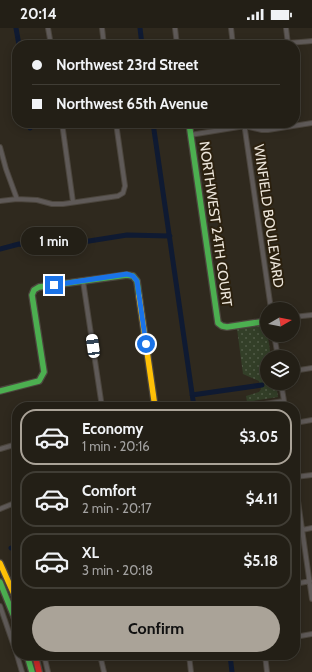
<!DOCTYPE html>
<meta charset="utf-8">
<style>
:root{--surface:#231f16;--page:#2f2c23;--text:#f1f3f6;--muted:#a3a2a1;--line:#403d35;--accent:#aaa398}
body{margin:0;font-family:Cabin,sans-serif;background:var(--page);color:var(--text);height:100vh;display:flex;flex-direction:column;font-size:15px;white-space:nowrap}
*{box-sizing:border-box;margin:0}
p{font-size:13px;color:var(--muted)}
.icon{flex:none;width:22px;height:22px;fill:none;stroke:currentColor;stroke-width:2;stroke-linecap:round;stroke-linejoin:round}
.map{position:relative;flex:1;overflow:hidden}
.sheet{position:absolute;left:12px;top:374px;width:288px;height:258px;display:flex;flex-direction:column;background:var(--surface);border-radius:16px;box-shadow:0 2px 10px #0003,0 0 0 1px var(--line)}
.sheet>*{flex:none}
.hud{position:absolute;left:12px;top:12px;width:288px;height:88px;border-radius:16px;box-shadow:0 2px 10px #0003,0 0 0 1px var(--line);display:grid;align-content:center;height:88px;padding:0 20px;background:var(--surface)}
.needle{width:26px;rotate:81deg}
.controls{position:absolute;left:260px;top:274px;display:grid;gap:8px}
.controls a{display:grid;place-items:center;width:40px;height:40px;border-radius:50%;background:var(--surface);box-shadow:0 2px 10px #0003,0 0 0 1px var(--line);font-size:20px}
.end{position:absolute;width:18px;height:18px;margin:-9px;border:5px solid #1a73e8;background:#fff;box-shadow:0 0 0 2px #fff}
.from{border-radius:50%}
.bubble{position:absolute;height:28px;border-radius:14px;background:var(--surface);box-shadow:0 2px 10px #0003,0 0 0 1px var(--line);font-size:13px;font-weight:700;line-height:28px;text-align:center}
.car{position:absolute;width:12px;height:24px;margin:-12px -6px;border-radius:5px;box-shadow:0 0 3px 1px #0007;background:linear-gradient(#fff 24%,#345 0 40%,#fff 0 76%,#345 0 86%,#fff 0)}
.hud b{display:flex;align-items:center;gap:14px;height:38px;font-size:15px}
.hud b+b{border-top:1px solid var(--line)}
.hud i{width:10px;height:10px;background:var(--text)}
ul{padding:7px 0 0;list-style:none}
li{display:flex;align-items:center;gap:12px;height:56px;margin:0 8px 6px;padding:0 12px;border:2px solid var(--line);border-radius:16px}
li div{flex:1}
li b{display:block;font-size:15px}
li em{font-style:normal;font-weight:700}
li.on{border-color:var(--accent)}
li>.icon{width:36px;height:36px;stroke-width:1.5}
.action{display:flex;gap:8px;margin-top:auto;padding:8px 20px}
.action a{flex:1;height:46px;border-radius:24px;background:var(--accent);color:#111;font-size:16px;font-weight:700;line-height:46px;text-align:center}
.status{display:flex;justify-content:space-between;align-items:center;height:28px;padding:0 20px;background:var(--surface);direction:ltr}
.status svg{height:11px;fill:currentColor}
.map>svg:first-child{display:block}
</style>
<div class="status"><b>20:14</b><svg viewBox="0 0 49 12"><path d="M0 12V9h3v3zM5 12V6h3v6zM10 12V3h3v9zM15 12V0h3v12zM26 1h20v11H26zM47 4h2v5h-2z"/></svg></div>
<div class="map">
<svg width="312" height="644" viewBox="0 0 312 644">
<defs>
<pattern id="park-dots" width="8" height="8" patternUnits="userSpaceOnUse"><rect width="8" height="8" fill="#333f28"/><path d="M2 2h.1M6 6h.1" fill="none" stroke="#515b47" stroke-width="1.8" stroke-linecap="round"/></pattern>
</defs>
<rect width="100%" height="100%" fill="#2f291e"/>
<!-- park -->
<path fill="url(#park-dots)" d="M 266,297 L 271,329 L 267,329 L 267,355 L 276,355 L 278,369 L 247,374 L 246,368 L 259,364 L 261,361 L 259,353 L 243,346 L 237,301 Z"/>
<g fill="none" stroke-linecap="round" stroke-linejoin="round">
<!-- canal -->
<path stroke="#0f1a32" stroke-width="5" d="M 16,0 L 19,17
M 140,0 L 142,17
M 29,95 L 30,100
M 153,95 L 194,379
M 0,221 L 19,216 L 43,218 L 64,217 L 127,207 L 170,208
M 192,367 L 262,357
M 11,520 L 17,518
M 230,627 L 232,644"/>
<defs>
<path id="street" d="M 48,0 L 51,17
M 102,0 L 104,17
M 175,0 L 177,17
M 231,0 L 233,17
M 286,0 L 288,16
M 260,17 C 278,15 294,15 312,13
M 62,95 L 73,174
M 244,95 L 271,281
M 190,107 L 245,98 L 262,102 L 268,102 L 312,95
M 0,119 L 6,141 L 17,171
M 0,173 L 17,171 L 37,172 L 52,176 L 63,176 L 118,168 L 123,165 L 125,158 L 116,95
M 83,253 L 102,379
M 293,289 L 312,287
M 274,307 L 278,329
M 293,343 L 312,340
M 281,355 L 285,379
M 245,379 L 284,373
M 295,395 L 312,392
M 0,421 L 17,416
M 295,449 L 312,447
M 295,452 L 312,571
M 0,481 L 17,474
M 302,502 L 312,500
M 295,556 L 310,553
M 0,578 L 17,627
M 295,609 L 312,606
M 17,627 L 22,644
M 44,627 L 48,644
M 100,627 L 104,644
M 189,627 L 191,644
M 265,627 L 267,644"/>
<path id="fast" d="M 189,95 L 218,295 L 222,298 L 227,299 L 267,293
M 0,363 L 39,353 L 44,344 L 32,267 L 34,262 L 39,259 L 127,247 L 133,248 L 137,253 L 139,268
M 0,554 L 17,596
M 27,627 L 32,644"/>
<path id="slow" d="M 139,268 L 155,379
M 0,535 L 17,573"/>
<path id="jam" d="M 35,627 L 39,644"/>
</defs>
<!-- street casing -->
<use href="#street" stroke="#4c463e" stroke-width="6"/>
<!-- fast casing -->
<use href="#fast" stroke="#4c463e" stroke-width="8"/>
<!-- slow casing -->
<use href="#slow" stroke="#4c463e" stroke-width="8"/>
<!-- jam casing -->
<use href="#jam" stroke="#4c463e" stroke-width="8"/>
<!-- street -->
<use href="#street" stroke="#5f5a58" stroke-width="4"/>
<!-- fast -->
<use href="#fast" stroke="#4caf50" stroke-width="5.5"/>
<!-- slow -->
<use href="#slow" stroke="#ffc107" stroke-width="5.5"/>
<!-- jam -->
<use href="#jam" stroke="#c62828" stroke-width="5.5"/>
</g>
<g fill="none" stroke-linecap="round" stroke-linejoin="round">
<!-- route -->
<path stroke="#1a73e8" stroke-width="5" d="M 54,257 L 127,246 L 133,248 L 137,253 L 146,316"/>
</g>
<g text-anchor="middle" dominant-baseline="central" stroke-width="4" stroke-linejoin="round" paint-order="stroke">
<!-- street labels -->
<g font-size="14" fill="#ece5da" stroke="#2b200e">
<text transform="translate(269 188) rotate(82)">WINFIELD BOULEVARD</text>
<text transform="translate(216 196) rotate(82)">NORTHWEST 24TH COURT</text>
</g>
</g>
</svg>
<div class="controls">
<a><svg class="needle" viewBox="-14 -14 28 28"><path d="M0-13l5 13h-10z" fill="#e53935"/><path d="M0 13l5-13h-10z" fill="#a3a2a1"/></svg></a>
<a><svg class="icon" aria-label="layers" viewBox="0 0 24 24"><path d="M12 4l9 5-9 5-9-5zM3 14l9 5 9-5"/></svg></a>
</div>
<i class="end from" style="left:146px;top:316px"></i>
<i class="end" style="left:54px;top:257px"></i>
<div class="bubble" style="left:21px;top:199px;width:66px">1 min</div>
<i class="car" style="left:93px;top:318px;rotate:352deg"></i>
<div class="hud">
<b><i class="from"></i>Northwest 23rd Street</b>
<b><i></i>Northwest 65th Avenue</b>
</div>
<section class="sheet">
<ul>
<li class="on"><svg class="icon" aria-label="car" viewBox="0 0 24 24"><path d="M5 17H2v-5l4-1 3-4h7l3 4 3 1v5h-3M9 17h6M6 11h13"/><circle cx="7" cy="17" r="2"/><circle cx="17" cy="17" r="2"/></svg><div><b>Economy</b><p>1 min · 20:16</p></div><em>$3.05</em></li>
<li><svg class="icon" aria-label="car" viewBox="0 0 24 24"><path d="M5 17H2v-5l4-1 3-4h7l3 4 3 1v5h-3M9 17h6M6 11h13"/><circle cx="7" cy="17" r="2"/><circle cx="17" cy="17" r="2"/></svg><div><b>Comfort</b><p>2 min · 20:17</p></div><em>$4.11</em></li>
<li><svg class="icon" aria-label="car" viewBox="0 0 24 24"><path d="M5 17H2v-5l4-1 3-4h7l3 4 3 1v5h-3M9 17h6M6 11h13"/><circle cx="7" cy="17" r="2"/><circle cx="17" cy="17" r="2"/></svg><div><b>XL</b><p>3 min · 20:18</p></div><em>$5.18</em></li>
</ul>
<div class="action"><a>Confirm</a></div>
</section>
</div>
